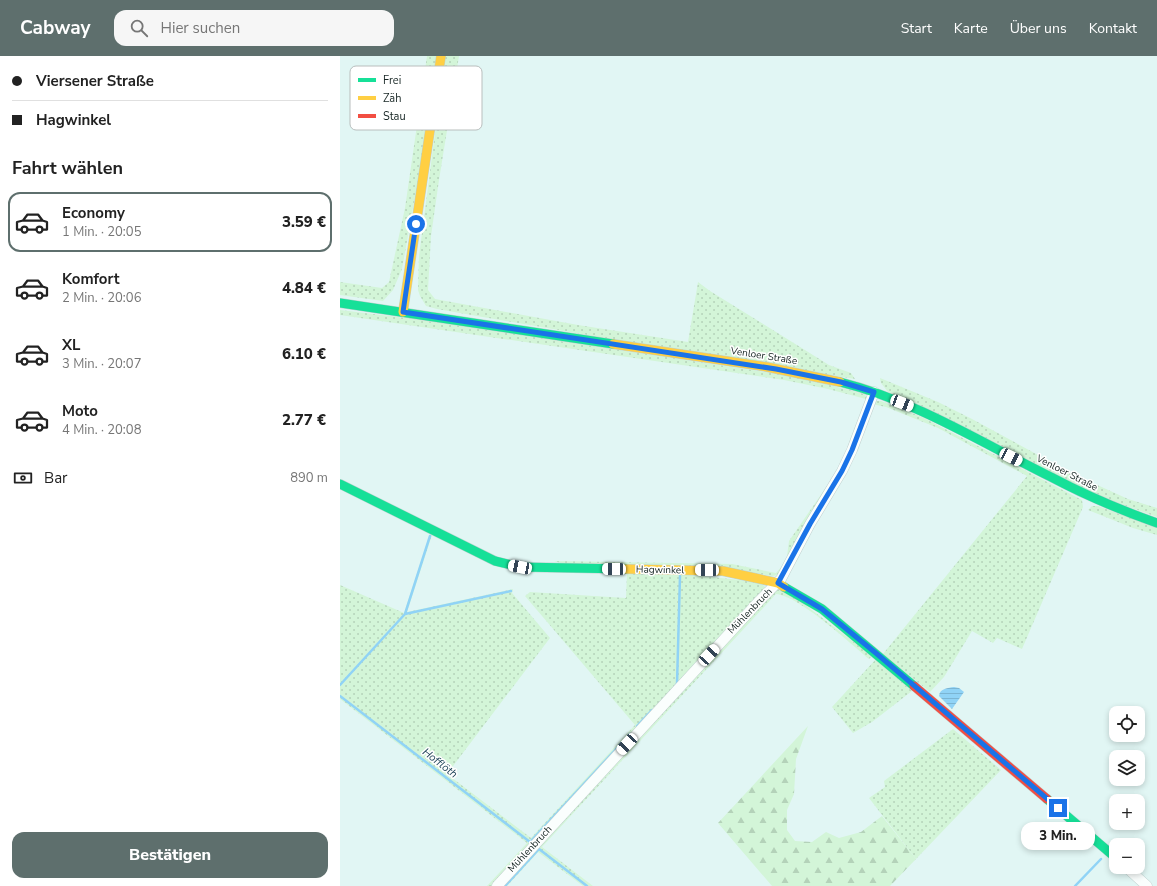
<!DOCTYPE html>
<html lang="de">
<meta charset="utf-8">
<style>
:root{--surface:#fff;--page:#f6f6f6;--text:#222;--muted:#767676;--line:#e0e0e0;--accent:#5e6f6d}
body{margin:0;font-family:"Nunito Sans",sans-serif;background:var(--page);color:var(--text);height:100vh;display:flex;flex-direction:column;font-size:15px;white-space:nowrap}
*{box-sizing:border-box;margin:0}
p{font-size:13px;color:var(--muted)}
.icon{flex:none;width:22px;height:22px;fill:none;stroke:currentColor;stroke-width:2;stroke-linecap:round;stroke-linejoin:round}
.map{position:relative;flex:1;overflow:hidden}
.details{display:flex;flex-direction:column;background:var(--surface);width:340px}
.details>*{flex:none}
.guide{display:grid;align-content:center;height:88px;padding:0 12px;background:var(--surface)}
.controls{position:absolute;left:769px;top:650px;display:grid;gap:8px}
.controls a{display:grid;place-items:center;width:36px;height:36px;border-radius:8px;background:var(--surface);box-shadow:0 2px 6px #0003;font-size:20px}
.end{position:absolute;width:18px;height:18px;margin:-9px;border:5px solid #1a73e8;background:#fff;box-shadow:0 0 0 2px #fff}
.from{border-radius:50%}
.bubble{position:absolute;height:28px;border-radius:12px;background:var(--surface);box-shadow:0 2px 6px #0003;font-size:13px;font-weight:800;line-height:28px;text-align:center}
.car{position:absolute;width:12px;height:24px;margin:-12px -6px;border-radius:5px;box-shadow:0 0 3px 1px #0007;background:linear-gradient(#fff 24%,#345 0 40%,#fff 0 76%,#345 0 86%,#fff 0)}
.guide b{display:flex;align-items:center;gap:14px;height:38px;font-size:15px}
.guide b+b{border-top:1px solid var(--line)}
.guide i{width:10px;height:10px;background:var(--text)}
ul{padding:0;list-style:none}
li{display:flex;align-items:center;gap:12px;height:60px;margin:0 8px 6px;padding:0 4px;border:2px solid transparent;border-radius:12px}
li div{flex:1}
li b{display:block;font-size:15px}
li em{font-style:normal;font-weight:800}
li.active{border-color:var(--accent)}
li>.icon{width:36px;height:36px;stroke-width:1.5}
h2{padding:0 12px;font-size:18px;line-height:48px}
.pay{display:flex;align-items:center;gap:10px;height:44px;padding:0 12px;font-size:15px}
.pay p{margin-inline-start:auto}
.action{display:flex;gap:8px;margin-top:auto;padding:8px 12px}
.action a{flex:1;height:46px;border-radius:12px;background:var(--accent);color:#fff;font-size:16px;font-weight:800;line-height:46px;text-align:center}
header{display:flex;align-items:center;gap:24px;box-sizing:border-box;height:56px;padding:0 20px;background:var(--accent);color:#fff}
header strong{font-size:19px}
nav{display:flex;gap:22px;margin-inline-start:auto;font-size:14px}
.search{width:280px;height:36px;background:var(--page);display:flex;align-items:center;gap:10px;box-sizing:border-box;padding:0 14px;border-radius:12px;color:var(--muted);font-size:15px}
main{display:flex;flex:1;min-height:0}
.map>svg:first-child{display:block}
</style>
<header>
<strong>Cabway</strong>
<div class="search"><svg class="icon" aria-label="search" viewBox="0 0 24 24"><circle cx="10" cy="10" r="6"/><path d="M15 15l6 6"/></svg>Hier suchen</div>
<nav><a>Start</a><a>Karte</a><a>Über uns</a><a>Kontakt</a></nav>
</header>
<main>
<section class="details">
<div class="guide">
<b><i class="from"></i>Viersener Straße</b>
<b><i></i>Hagwinkel</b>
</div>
<h2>Fahrt wählen</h2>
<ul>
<li class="active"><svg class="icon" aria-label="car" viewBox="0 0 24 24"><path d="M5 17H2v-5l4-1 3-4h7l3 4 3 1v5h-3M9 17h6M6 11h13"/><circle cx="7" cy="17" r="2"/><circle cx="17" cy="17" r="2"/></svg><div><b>Economy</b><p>1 Min. · 20:05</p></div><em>3.59 €</em></li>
<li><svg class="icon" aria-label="car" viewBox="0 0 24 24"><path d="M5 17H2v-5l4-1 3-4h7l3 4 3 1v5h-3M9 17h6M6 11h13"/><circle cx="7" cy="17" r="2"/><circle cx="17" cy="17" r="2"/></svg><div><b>Komfort</b><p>2 Min. · 20:06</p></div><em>4.84 €</em></li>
<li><svg class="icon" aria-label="car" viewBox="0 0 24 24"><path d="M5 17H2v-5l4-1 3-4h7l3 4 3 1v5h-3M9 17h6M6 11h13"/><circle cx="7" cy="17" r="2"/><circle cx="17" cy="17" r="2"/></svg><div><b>XL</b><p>3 Min. · 20:07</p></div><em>6.10 €</em></li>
<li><svg class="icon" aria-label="car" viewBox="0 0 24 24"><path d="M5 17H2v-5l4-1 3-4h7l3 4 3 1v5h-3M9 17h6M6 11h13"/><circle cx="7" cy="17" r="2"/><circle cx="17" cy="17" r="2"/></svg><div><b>Moto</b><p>4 Min. · 20:08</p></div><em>2.77 €</em></li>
</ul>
<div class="pay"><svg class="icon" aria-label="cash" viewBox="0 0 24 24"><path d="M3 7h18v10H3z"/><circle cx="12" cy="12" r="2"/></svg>Bar<p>890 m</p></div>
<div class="action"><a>Bestätigen</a></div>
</section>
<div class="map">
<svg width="817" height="830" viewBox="0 0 817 830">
<defs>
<pattern id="grass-dots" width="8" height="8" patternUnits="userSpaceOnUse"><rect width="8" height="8" fill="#d3f5d8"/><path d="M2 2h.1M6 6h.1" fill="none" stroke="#b4d2b9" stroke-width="1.8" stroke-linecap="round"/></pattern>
<pattern id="forest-firs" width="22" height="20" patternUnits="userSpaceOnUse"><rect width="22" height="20" fill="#d3f5d8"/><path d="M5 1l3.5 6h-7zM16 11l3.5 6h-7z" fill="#b4d2b9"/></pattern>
<pattern id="water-rules" width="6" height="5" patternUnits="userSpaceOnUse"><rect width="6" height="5" fill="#90d3f6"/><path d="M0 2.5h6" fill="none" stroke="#7bb5d3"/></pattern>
</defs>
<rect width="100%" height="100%" fill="#e1f6f4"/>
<!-- grass -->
<path fill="url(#grass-dots)" d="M 87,0 L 97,0 L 86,80 L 62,213 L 53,234 L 43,245 L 0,239 L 0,226 L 42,232 L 49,226 L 65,152 Z
M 105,0 L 119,0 L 99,124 L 91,180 L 88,234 L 95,243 L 238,269 L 348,286 L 358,226 L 370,235 L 489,309 L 511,317 L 515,323 L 253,280 L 97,253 L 86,250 L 80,240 L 78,234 L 79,200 Z
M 0,254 L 75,263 L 445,319 L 490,329 L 524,338 L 528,342 L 528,345 C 520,366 513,388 503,408 C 493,432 476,452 464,474 C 456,487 452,504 442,515 C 439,519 435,520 431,520 L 389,512 L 224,508 L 214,505 L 392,508 L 436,517 L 444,508 L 446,508 L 449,485 L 500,411 L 526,343 L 488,333 L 444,324 L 0,259 Z
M 540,322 L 598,346 L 632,363 L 731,417 L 788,443 L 817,452 L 817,461 L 753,438 L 548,336 L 541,327 Z
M 536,345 L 541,345 L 582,361 L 742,444 L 743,451 L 682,593 L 657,582 L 653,587 L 632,575 L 604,621 L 590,636 L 543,598 L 687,420 L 598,372 L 546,351 L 532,348 Z
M 752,450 L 758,450 L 817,472 L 817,479 L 793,472 L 748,454 Z
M 90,478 L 92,479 L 67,556 L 173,533 L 172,537 L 210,582 L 107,718 L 191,782 L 295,669 L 185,540 L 190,536 L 286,542 L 287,518 L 341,518 L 420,526 L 426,532 L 154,830 L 147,830 L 187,787 L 0,643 L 0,529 L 64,557 Z
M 436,533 L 451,538 L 532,600 L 529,603 C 510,587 459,540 436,538 L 202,791 L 253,830 L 243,830 L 198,796 L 167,830 L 160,830 Z
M 536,603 L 572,635 L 532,666 L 513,677 L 492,651 Z
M 613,673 L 661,714 L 576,803 L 529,742 L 545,731 L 544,725 Z"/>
<!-- forest -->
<path fill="url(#forest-firs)" d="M 468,670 L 456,703 L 454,738 L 447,754 L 447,774 L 455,785 L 472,786 L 486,776 L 499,782 L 521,776 L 542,760 L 576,803 L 550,830 L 432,830 L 378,767 Z"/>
<!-- water -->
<path fill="url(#water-rules)" d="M 614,631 L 619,632 L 624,636 L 612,653 L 599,640 C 600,632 608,632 614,631 Z"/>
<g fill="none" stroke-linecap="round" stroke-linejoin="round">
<!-- stream -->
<path stroke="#90d3f6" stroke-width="2.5" d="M 65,558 L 90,480
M 0,629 L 65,558 L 171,535
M 336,629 L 337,628 L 340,520
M 0,640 L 190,786 L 290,678
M 297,670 L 312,654
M 165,830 L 199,793 L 247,830
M 735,830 L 761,803"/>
<defs>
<path id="street" d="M 786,811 L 807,830
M 157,830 L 420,544 L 441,523 L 470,468 L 502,415 L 512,394 L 534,336"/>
<path id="fast" d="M 0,247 L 273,288
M 500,326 C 576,345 642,387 711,421 C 745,439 780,454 817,467
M 0,428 L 155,505 L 180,511 L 285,513
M 444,531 L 482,553 L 574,630
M 707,743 L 776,802"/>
<path id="slow" d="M 63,256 L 101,0
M 273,288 L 427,311 L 500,326
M 285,513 L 383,515 L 438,527 L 444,531"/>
<path id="jam" d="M 574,630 L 707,743"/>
</defs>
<!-- street casing -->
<use href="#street" stroke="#bfd0ce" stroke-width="11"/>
<!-- fast casing -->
<use href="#fast" stroke="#bfd0ce" stroke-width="10"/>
<!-- slow casing -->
<use href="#slow" stroke="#bfd0ce" stroke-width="10"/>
<!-- jam casing -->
<use href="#jam" stroke="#bfd0ce" stroke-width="10"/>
<!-- street -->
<use href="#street" stroke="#fafefd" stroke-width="10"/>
<!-- fast -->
<use href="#fast" stroke="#16e098" stroke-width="9"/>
<!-- slow -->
<use href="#slow" stroke="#ffcf43" stroke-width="9"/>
<!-- jam -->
<use href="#jam" stroke="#f24e42" stroke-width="9"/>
</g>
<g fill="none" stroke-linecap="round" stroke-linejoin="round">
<!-- route -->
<path stroke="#1a73e8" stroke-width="5" d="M 76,168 L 63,256 L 436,313 L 501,326 L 534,336 L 512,394 L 502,415 L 470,468 L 438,527 L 482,553 L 537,598 L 718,752"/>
</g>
<g text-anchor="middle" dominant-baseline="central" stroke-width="3" stroke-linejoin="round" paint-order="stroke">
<!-- street labels -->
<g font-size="10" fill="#172624" stroke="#fff">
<text transform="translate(424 300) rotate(9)">Venloer Straße</text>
<text transform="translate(727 417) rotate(27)">Venloer Straße</text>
<text transform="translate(320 514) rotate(1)">Hagwinkel</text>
<text transform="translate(410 555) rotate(-46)">Mühlenbruch</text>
<text transform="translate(190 793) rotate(-47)">Mühlenbruch</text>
</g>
<!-- water labels -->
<g font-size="11" font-style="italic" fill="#183e53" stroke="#fff">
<text transform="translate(100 707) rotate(38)">Hofflöth</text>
</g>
</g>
<!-- legend -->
<rect x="10" y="10" width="132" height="64" rx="6" fill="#fff" stroke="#b9bebd" stroke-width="1"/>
<rect x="18" y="22" width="18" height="4" fill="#16e098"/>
<rect x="18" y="40" width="18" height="4" fill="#ffcf43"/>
<rect x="18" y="58" width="18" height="4" fill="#f24e42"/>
<g font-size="11" fill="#172624">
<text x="43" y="28">Frei</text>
<text x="43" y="46">Zäh</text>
<text x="43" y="64">Stau</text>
</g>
</svg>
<div class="controls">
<a><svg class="icon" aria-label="locate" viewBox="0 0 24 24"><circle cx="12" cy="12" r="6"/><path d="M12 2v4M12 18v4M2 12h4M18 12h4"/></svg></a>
<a><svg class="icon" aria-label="layers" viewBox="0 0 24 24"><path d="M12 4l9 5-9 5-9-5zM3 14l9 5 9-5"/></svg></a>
<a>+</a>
<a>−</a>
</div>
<i class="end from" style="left:76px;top:168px"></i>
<i class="end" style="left:718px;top:752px"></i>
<div class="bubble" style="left:681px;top:766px;width:74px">3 Min.</div>
<i class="car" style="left:562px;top:347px;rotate:111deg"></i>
<i class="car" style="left:671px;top:401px;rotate:117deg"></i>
<i class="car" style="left:180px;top:511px;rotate:281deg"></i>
<i class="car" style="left:274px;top:513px;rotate:271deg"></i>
<i class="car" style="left:367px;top:514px;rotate:271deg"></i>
<i class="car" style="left:369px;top:599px;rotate:43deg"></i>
<i class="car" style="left:287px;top:688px;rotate:223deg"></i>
</div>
</main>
